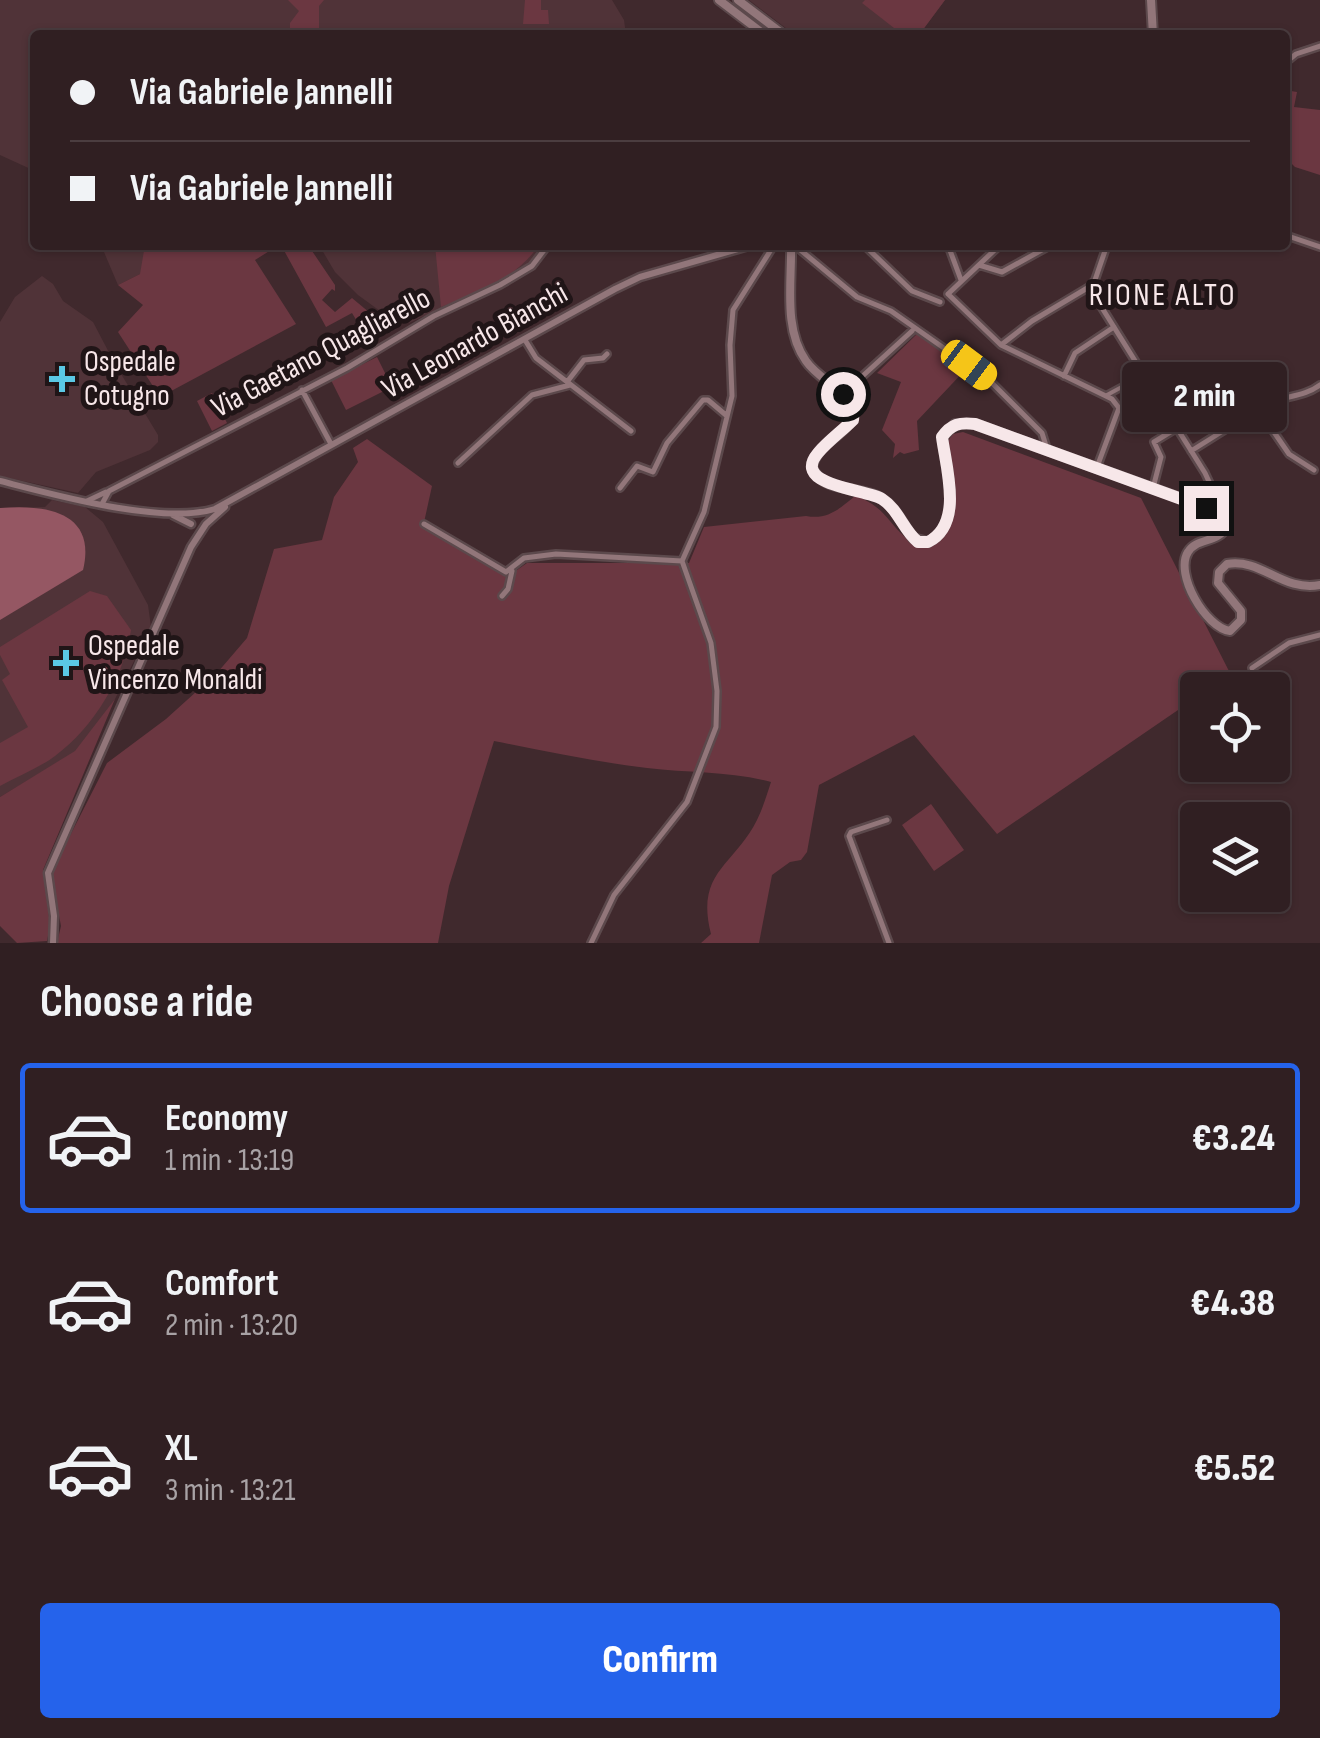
<!DOCTYPE html>
<meta charset="utf-8">
<style>
:root{--surface:#301f22;--page:#38272a;--text:#f1f3f6;--muted:#a8a2a5;--line:#4b3d40;--accent:#2563eb}
body{margin:0;font-family:"Sofia Sans Condensed",sans-serif;background:var(--page);color:var(--text);height:100vh;display:flex;flex-direction:column;font-size:38px;white-space:nowrap}
*{box-sizing:border-box;margin:0}
p{font-size:32px;color:var(--muted)}
.icon{flex:none;width:55px;height:55px;fill:none;stroke:currentColor;stroke-width:2;stroke-linecap:round;stroke-linejoin:round}
.map{position:relative;height:943px;overflow:hidden}
.details{display:flex;flex-direction:column;background:var(--surface);flex:1}
.details>*{flex:none}
.top-card{position:absolute;left:30px;top:30px;width:1260px;height:220px;border-radius:10px;box-shadow:0 2px 8px #0004,0 0 0 2px var(--line);display:grid;align-content:center;height:220px;padding:0 40px;background:var(--surface)}
.controls{position:absolute;left:1180px;top:672px;display:grid;gap:20px}
.controls a{display:grid;place-items:center;width:110px;height:110px;border-radius:10px;background:var(--surface);box-shadow:0 2px 8px #0004,0 0 0 2px var(--line);font-size:50px}
.end{position:absolute;width:45px;height:45px;margin:-22px;border:12px solid #f7e7e9;background:#111;box-shadow:0 0 0 5px #111}
.from{border-radius:50%}
.bubble{position:absolute;height:70px;border-radius:10px;background:var(--surface);box-shadow:0 2px 8px #0004,0 0 0 2px var(--line);font-size:32px;font-weight:800;line-height:70px;text-align:center}
.car{position:absolute;width:30px;height:60px;margin:-30px -15px;border-radius:12px;box-shadow:0 0 8px 2px #0007;background:linear-gradient(#f5c518 24%,#345 0 40%,#f5c518 0 76%,#345 0 86%,#f5c518 0)}
.top-card b{display:flex;align-items:center;gap:35px;height:95px;font-size:38px}
.top-card b+b{border-top:2px solid var(--line)}
.top-card i{width:25px;height:25px;background:var(--text)}
ul{padding:0;list-style:none}
li{display:flex;align-items:center;gap:30px;height:150px;margin:0 20px 15px;padding:0 20px;border:5px solid transparent;border-radius:10px}
li div{flex:1}
li b{display:block;font-size:38px}
li em{font-style:normal;font-weight:800}
li.selected{border-color:var(--accent)}
li>.icon{width:90px;height:90px;stroke-width:1.5}
h2{padding:0 40px;font-size:45px;line-height:120px}
.button{display:flex;gap:20px;margin-top:auto;padding:20px 40px}
.button a{flex:1;height:115px;border-radius:10px;background:var(--accent);color:#fff;font-size:40px;font-weight:800;line-height:115px;text-align:center}
.map>svg:first-child{display:block}
</style>
<div class="map">
<svg width="1320" height="943" viewBox="0 0 1320 943">
<rect width="100%" height="100%" fill="#40292d"/>
<!-- built -->
<path fill="#503338" d="M 0,0 L 612,0 L 624,20 L 626,35 L 35,35 L 35,171 L 0,155 Z
M 749,0 L 945,0 L 919,35 L 795,35 Z
M 101,245 L 172,245 L 142,273 L 118,285 Z
M 319,245 L 543,245 L 529,264 L 495,284 L 409,323 L 387,316 L 358,295 L 335,272 Z
M 42,276 L 53,284 L 63,301 L 93,322 L 115,364 L 158,435 L 158,442 L 150,450 L 96,472 L 78,493 L 0,476 L 0,322 L 15,297 Z
M 52,500 L 85,507 L 103,522 L 148,605 L 151,627 L 115,699 L 90,736 L 75,752 L 0,797 L 0,508 L 45,507 Z"/>
<!-- green -->
<path fill="#6b3741" d="M 288,0 L 324,0 L 319,6 L 319,29 L 290,35 L 290,23 L 299,11 Z
M 525,0 L 541,0 L 541,10 L 548,10 L 549,24 L 523,24 Z
M 865,0 L 945,0 L 919,35 L 903,35 L 862,3 Z
M 1285,90 L 1297,92 L 1294,107 L 1320,110 L 1320,175 L 1295,167 L 1285,157 Z
M 145,245 L 279,245 L 255,260 L 296,324 L 160,397 L 118,332 L 143,305 L 118,285 L 140,274 Z
M 281,245 L 308,245 L 335,285 L 335,291 L 332,289 L 322,300 L 335,312 L 352,298 L 382,323 L 366,336 L 352,313 L 326,327 Z
M 435,245 L 539,245 C 516,279 478,292 441,307 Z
M 918,333 L 967,368 L 917,421 L 919,450 L 904,454 L 900,452 L 893,458 L 895,444 L 882,430 L 901,382 L 877,373 Z
M 377,357 L 392,387 L 346,410 L 331,380 Z
M 212,393 L 227,423 L 212,431 L 197,401 Z
M 963,432 L 1141,498 L 1231,675 L 1208,690 L 1198,690 L 1197,697 L 997,834 L 914,735 L 819,785 L 807,852 L 801,860 L 790,862 L 772,875 L 759,943 L 701,943 L 711,934 C 695,872 734,866 757,820 C 763,808 767,794 771,782 C 730,771 689,773 647,768 C 596,762 545,751 494,741 L 449,886 L 438,943 L 57,943 L 61,926 L 51,873 L 107,763 L 166,719 L 217,673 L 247,638 L 274,549 L 322,540 L 334,497 L 358,462 L 353,448 L 367,439 L 432,486 L 423,527 L 507,577 L 527,563 L 689,563 L 704,527 L 806,516 C 828,520 839,509 855,496 C 894,508 891,541 930,548 C 963,522 952,479 947,442 L 953,434 Z
M 90,591 L 107,596 L 131,630 C 124,677 94,727 55,756 C 39,768 18,776 0,786 L 0,743 L 28,727 L 2,680 L 10,674 L 0,655 L 0,647 Z
M 115,699 L 43,870 L 50,925 L 47,941 L 17,943 L 0,926 L 0,797 L 75,751 Z
M 931,804 L 964,850 L 934,871 L 902,825 Z"/>
<!-- forest -->
<path fill="#955763" d="M 0,508 C 46,504 97,512 83,570 L 0,620 Z"/>
<g fill="none" stroke-linecap="round" stroke-linejoin="round">
<defs>
<path id="pedestrian" d="M 1107,395 L 1131,382 L 1141,371"/>
<path id="minor" d="M 1285,63 L 1296,54 L 1320,46
M 1285,235 L 1320,247
M 864,245 L 912,291 L 940,302
M 948,245 L 961,280
M 798,248 L 857,297 L 891,311 L 988,379 L 1042,433 L 1047,449
M 979,265 L 1002,272 L 1051,245
M 1089,287 L 1205,473 L 1224,514
M 948,294 L 1001,345 L 1112,399 L 1119,408 L 1097,467
M 948,294 L 1000,245
M 525,340 L 536,358 L 631,431
M 1001,345 L 1032,321 L 1089,287 L 1095,280 L 1107,245
M 1064,376 L 1075,353 L 1114,327
M 567,382 L 584,360 L 603,358 L 607,354
M 302,390 L 331,444
M 844,393 L 912,331
M 1160,401 L 1214,366
M 1258,409 C 1277,395 1302,399 1320,385
M 1191,451 L 1258,409 L 1289,454 L 1314,470
M 458,463 L 532,395 L 570,385
M 620,488 L 637,466 L 653,472 L 667,443 L 703,400 L 708,400 L 727,416
M 1153,488 L 1161,457 L 1154,442 L 1177,428
M 87,501 L 106,492
M 102,504 L 109,491 L 347,368 L 434,316 L 500,285 L 532,266 L 548,245
M 424,524 L 506,572 L 524,558 L 556,554 L 682,561
M 502,596 L 508,589 L 512,571
M 1252,668 L 1289,643 L 1320,635
M 887,820 L 851,832 L 849,836 L 889,943
M 591,943 L 614,895 L 687,802 L 716,727 L 717,691 L 711,643 L 682,561 L 704,512 L 732,396 L 730,345 L 733,310 L 774,245"/>
<path id="tertiary" d="M 0,481 C 55,495 162,525 215,509 L 615,289 L 640,277 L 752,245
M 173,515 L 191,524
M 53,943 L 54,916 L 48,873 L 191,547 L 206,524 L 225,507"/>
<path id="secondary" d="M 719,0 L 765,35
M 738,0 L 784,35
M 1151,0 L 1153,35
M 791,245 C 792,281 783,329 806,361 C 819,380 846,389 855,411 C 849,436 815,442 812,468 C 823,492 856,486 877,496 C 895,505 902,523 913,538 L 928,542 C 964,524 946,468 942,437 L 955,424 L 975,424 L 1224,514 L 1227,526 C 1218,544 1197,537 1188,552 C 1174,574 1206,628 1230,631 L 1241,620 L 1241,611 L 1218,583 L 1219,572 L 1227,564 C 1262,558 1282,592 1320,585"/>
</defs>
<!-- pedestrian casing -->
<use href="#pedestrian" stroke="#5c494c" stroke-width="9"/>
<!-- minor casing -->
<use href="#minor" stroke="#5c494c" stroke-width="10"/>
<!-- tertiary casing -->
<use href="#tertiary" stroke="#5c494c" stroke-width="11"/>
<!-- secondary casing -->
<use href="#secondary" stroke="#5c494c" stroke-width="12"/>
<!-- pedestrian -->
<use href="#pedestrian" stroke="#92767a" stroke-width="4"/>
<!-- minor -->
<use href="#minor" stroke="#92767a" stroke-width="5"/>
<!-- tertiary -->
<use href="#tertiary" stroke="#92767a" stroke-width="6"/>
<!-- secondary -->
<use href="#secondary" stroke="#92767a" stroke-width="8"/>
</g>
<g fill="none" stroke-linecap="round" stroke-linejoin="round">
<!-- route -->
<path stroke="#f7e7e9" stroke-width="12" d="M 843,394 L 854,407 L 853,420 C 842,431 828,441 818,453 C 790,486 866,489 882,499 C 899,510 903,530 918,542 L 928,542 C 964,524 946,468 942,437 C 951,424 960,422 975,424 L 1206,508"/>
</g>
<!-- markers -->
<g fill="#5ac8e5" stroke="#201517" stroke-width="4">
<path d="M57 364h10v10h10v10h-10v10h-10v-10h-10v-10h10z"/>
<path d="M61 648h10v10h10v10h-10v10h-10v-10h-10v-10h10z"/>
</g>
<g text-anchor="middle" dominant-baseline="central" stroke-width="10" stroke-linejoin="round" paint-order="stroke">
<!-- street labels -->
<g font-size="30" fill="#f7e7e9" stroke="#201517">
<text transform="translate(475 341) rotate(-29)">Via Leonardo Bianchi</text>
<text transform="translate(321 353) rotate(-28)">Via Gaetano Quagliarello</text>
</g>
<!-- poi labels -->
<g font-size="30" fill="#f7e7e9" stroke="#201517" text-anchor="start">
<text x="84" y="362">Ospedale<tspan x="84" dy="34">Cotugno</tspan></text>
<text x="88" y="646">Ospedale<tspan x="88" dy="34">Vincenzo Monaldi</tspan></text>
</g>
<!-- neighbourhood labels -->
<g font-size="32" letter-spacing="2.5" fill="#f7e7e9" stroke="#201517">
<text x="1163" y="295">RIONE ALTO</text>
</g>
</g>
</svg>
<div class="controls">
<a><svg class="icon" aria-label="locate" viewBox="0 0 24 24"><circle cx="12" cy="12" r="6"/><path d="M12 2v4M12 18v4M2 12h4M18 12h4"/></svg></a>
<a><svg class="icon" aria-label="layers" viewBox="0 0 24 24"><path d="M12 4l9 5-9 5-9-5zM3 14l9 5 9-5"/></svg></a>
</div>
<i class="end from" style="left:843px;top:394px"></i>
<i class="end" style="left:1206px;top:508px"></i>
<div class="bubble" style="left:1122px;top:362px;width:165px">2 min</div>
<i class="car" style="left:969px;top:365px;rotate:127deg"></i>
<div class="top-card">
<b><i class="from"></i>Via Gabriele Jannelli</b>
<b><i></i>Via Gabriele Jannelli</b>
</div>
</div>
<section class="details">
<h2>Choose a ride</h2>
<ul>
<li class="selected"><svg class="icon" aria-label="car" viewBox="0 0 24 24"><path d="M5 17H2v-5l4-1 3-4h7l3 4 3 1v5h-3M9 17h6M6 11h13"/><circle cx="7" cy="17" r="2"/><circle cx="17" cy="17" r="2"/></svg><div><b>Economy</b><p>1 min · 13:19</p></div><em>€3.24</em></li>
<li><svg class="icon" aria-label="car" viewBox="0 0 24 24"><path d="M5 17H2v-5l4-1 3-4h7l3 4 3 1v5h-3M9 17h6M6 11h13"/><circle cx="7" cy="17" r="2"/><circle cx="17" cy="17" r="2"/></svg><div><b>Comfort</b><p>2 min · 13:20</p></div><em>€4.38</em></li>
<li><svg class="icon" aria-label="car" viewBox="0 0 24 24"><path d="M5 17H2v-5l4-1 3-4h7l3 4 3 1v5h-3M9 17h6M6 11h13"/><circle cx="7" cy="17" r="2"/><circle cx="17" cy="17" r="2"/></svg><div><b>XL</b><p>3 min · 13:21</p></div><em>€5.52</em></li>
</ul>
<div class="button"><a>Confirm</a></div>
</section>
